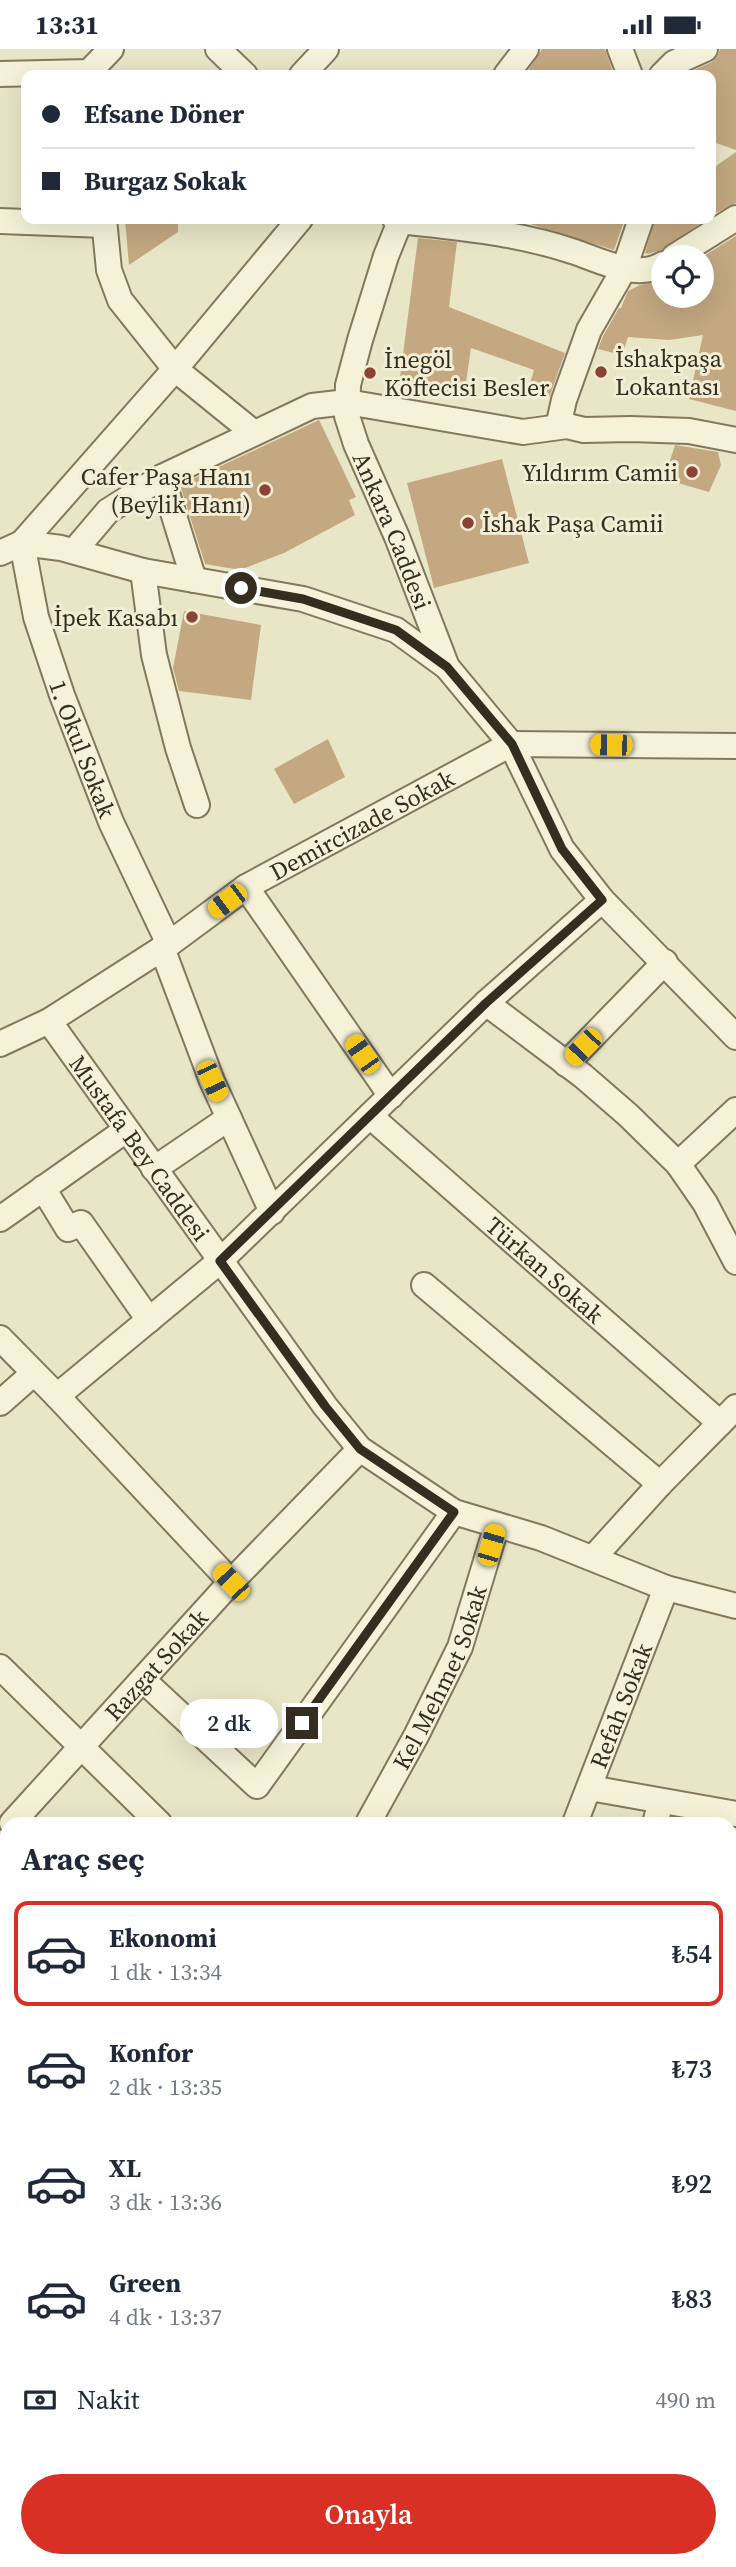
<!DOCTYPE html>
<html lang="tr">
<meta charset="utf-8">
<style>
:root{--surface:#fff;--page:#f2f2f3;--text:#1f2937;--muted:#747a83;--line:#e0e1e3;--accent:#d93025}
body{margin:0;font-family:"Source Serif 4",serif;background:var(--page);color:var(--text);height:100vh;display:flex;flex-direction:column;font-size:26px;white-space:nowrap}
*{box-sizing:border-box;margin:0}
p{font-size:23px;color:var(--muted)}
.icon{flex:none;width:38px;height:38px;fill:none;stroke:currentColor;stroke-width:2;stroke-linecap:round;stroke-linejoin:round}
.map{position:relative;flex:1;overflow:hidden}
.sheet{position:absolute;left:0px;top:1768px;width:737px;height:751px;display:flex;flex-direction:column;background:var(--surface);border-radius:21px 21px 0 0;box-shadow:0 7px 28px #0002}
.sheet>*{flex:none}
.banner{position:absolute;left:21px;top:21px;width:695px;height:154px;border-radius:14px;box-shadow:0 7px 28px #0002;display:grid;align-content:center;height:154px;padding:0 21px;background:var(--surface)}
.fabs{position:absolute;left:651px;top:196px;display:grid;gap:14px}
.fabs a{display:grid;place-items:center;width:63px;height:63px;border-radius:50%;background:var(--surface);box-shadow:0 7px 28px #0002;font-size:35px}
.end{position:absolute;width:32px;height:32px;margin:-16px;border:9px solid #352e20;background:#fff;box-shadow:0 0 0 4px #fff}
.from{border-radius:50%}
.bubble{position:absolute;height:49px;border-radius:24px;background:var(--surface);box-shadow:0 7px 28px #0002;font-size:23px;font-weight:600;line-height:49px;text-align:center}
.car{position:absolute;width:21px;height:42px;margin:-21px -10px;border-radius:9px;box-shadow:0 0 5px 2px #0007;background:linear-gradient(#f5c518 24%,#345 0 40%,#f5c518 0 76%,#345 0 86%,#f5c518 0)}
.banner b{display:flex;align-items:center;gap:24px;height:66px;font-size:26px}
.banner b+b{border-top:2px solid var(--line)}
.banner i{width:18px;height:18px;background:var(--text)}
ul{padding:0;list-style:none}
li{display:flex;align-items:center;gap:21px;height:105px;margin:0 14px 10px;padding:0 7px;border:4px solid transparent;border-radius:14px}
li div{flex:1}
li b{display:block;font-size:26px}
li em{font-style:normal;font-weight:600}
li.current{border-color:var(--accent)}
li>.icon{width:63px;height:63px;stroke-width:1.5}
h2{padding:0 21px;font-size:32px;line-height:84px}
.pay{display:flex;align-items:center;gap:18px;height:77px;padding:0 21px;font-size:26px}
.pay p{margin-inline-start:auto}
.cta{display:flex;gap:14px;margin-top:auto;padding:14px 21px}
.cta a{flex:1;height:80px;border-radius:42px;background:var(--accent);color:#fff;font-size:28px;font-weight:600;line-height:80px;text-align:center}
.status{display:flex;justify-content:space-between;align-items:center;height:49px;padding:0 35px;background:var(--surface);direction:ltr}
.status svg{height:19px;fill:currentColor}
.map>svg:first-child{display:block}
</style>
<div class="status"><b>13:31</b><svg viewBox="0 0 49 12"><path d="M0 12V9h3v3zM5 12V6h3v6zM10 12V3h3v9zM15 12V0h3v12zM26 1h20v11H26zM47 4h2v5h-2z"/></svg></div>
<div class="map">
<svg width="736" height="2518" viewBox="0 0 736 2518">
<rect width="100%" height="100%" fill="#e9e5c7"/>
<!-- building -->
<path fill="#c3a881" d="M 542,0 L 605,0 L 614,26 L 525,26 Z
M 720,0 L 736,0 L 736,101 L 710,92 L 710,26 L 683,26 L 712,13 L 717,8 Z
M 736,103 L 736,154 L 710,167 L 710,121 Z
M 125,170 L 178,170 L 178,183 L 129,216 Z
M 519,170 L 625,170 L 614,201 L 530,175 Z
M 655,170 L 707,170 L 661,201 L 648,205 L 645,204 Z
M 736,187 L 736,362 L 689,350 L 703,286 L 669,291 L 628,288 L 622,306 L 598,300 L 603,287 L 619,259 L 621,259 L 628,242 L 640,236 L 663,231 L 663,247 L 702,247 L 702,208 Z
M 418,189 L 457,193 L 449,258 L 565,304 L 549,349 L 529,338 L 534,321 L 471,299 L 464,347 L 438,342 L 437,349 L 398,344 Z
M 319,371 L 356,448 L 349,451 L 355,466 L 284,504 L 240,521 L 205,515 L 180,436 Z
M 675,396 L 718,403 L 721,416 L 709,443 L 664,430 Z
M 502,410 L 529,514 L 434,539 L 407,434 Z
M 184,562 L 261,576 L 251,651 L 179,642 L 173,619 Z
M 328,690 L 345,728 L 294,755 L 274,720 Z"/>
<g fill="none" stroke-linecap="round" stroke-linejoin="round">
<defs>
<g id="minor">
<path d="M 218,0 L 245,26"/>
<path d="M 620,0 L 630,26"/>
<path d="M 0,25 L 89,23 L 111,0"/>
<path d="M 302,26 L 326,0"/>
<path d="M 506,26 L 526,0"/>
<path d="M 662,26 L 674,14 L 705,0"/>
<path d="M 104,170 L 109,221 L 120,251 L 175,320 L 254,384"/>
<path d="M 395,170 L 399,172 C 461,179 516,183 575,203 C 601,212 638,231 663,215"/>
<path id="s1" d="M 401,170 L 386,207 L 360,291 L 348,336 L 347,367 L 356,395 L 397,488 L 447,618 L 511,695 L 562,800 L 602,851 L 736,988"/>
<path d="M 0,172 L 104,176"/>
<path d="M 674,208 L 736,169"/>
<path d="M 567,377 L 560,369 L 564,351 L 589,281 L 624,220 L 641,170"/>
<path d="M 162,428 L 194,531"/>
<path id="s2" d="M 22,494 L 36,568 L 62,646 L 111,773 L 169,895"/>
<path d="M 22,494 L 175,320 L 300,170"/>
<path d="M 74,502 L 108,462 L 162,428 L 312,357 L 347,353 L 523,383 L 567,377 L 584,381 L 631,380 L 689,382 L 736,391"/>
<path d="M 0,504 L 22,494 L 61,499 L 143,522 L 303,550 L 396,581 L 447,618"/>
<path d="M 143,522 L 154,606 L 178,699 L 197,756"/>
<path d="M 246,838 L 391,1047"/>
<path d="M 162,899 L 212,1032 L 272,1163"/>
<path d="M 486,954 L 583,1027 L 628,1066 L 678,1115 L 705,1154 L 736,1213"/>
<path id="s3" d="M 49,972 L 325,1357 L 360,1400 L 454,1463 L 541,1489 L 666,1539 L 736,1557"/>
<path id="s4" d="M 0,995 L 49,972 L 169,895 L 246,838 L 511,695 L 736,697"/>
<path d="M 566,1015 L 665,913"/>
<path id="s5" d="M 370,1067 L 720,1374"/>
<path d="M 678,1115 L 736,1061"/>
<path d="M 154,1120 L 229,1069"/>
<path d="M 43,1139 L 68,1180 L 81,1174 L 149,1271"/>
<path d="M 0,1170 L 126,1081"/>
<path d="M 424,1236 L 660,1435"/>
<path d="M 0,1289 L 57,1347 L 231,1533"/>
<path d="M 57,1347 L 220,1212 L 486,954 L 602,851"/>
<path d="M 0,1354 L 34,1324"/>
<path d="M 593,1509 L 660,1435 L 736,1358"/>
<path d="M 0,1618 L 159,1774"/>
<path d="M 143,1631 L 257,1737 L 454,1463"/>
<path d="M 590,1739 L 736,1765"/>
<path id="s6" d="M 12,1774 L 231,1533 L 360,1400"/>
<path id="s7" d="M 368,1774 L 416,1687 L 460,1598 L 497,1476"/>
<path id="s8" d="M 575,1774 L 666,1539"/>
<path d="M 655,1774 L 661,1753"/>
<path d="M 0,1878 L 7,1879"/>
<path d="M 0,1994 L 7,2000"/>
<path d="M 730,1995 L 736,1992"/>
<path d="M 730,2039 L 736,2042"/>
<path d="M 0,2119 L 7,2124"/>
<path d="M 0,2151 L 7,2141"/>
<path d="M 0,2248 L 7,2253"/>
<path d="M 730,2253 L 736,2257"/>
<path d="M 421,2511 L 432,2518"/>
<path d="M 718,2518 L 736,2513"/>
</g>
<path id="major" d="M 730,2159 L 736,2147
M 533,2518 L 536,2511"/>
</defs>
<!-- minor casing -->
<use href="#minor" stroke="#83785e" stroke-width="28"/>
<!-- major casing -->
<use href="#major" stroke="#514632" stroke-width="35"/>
<!-- minor -->
<use href="#minor" stroke="#f5f2d9" stroke-width="24"/>
<!-- major -->
<use href="#major" stroke="#e8dfa3" stroke-width="32"/>
</g>
<g fill="none" stroke-linecap="round" stroke-linejoin="round">
<!-- route -->
<path stroke="#352e20" stroke-width="9" d="M 241,539 L 303,550 L 396,581 L 447,618 L 512,695 L 562,800 L 602,851 L 486,954 L 220,1212 L 325,1357 L 360,1400 L 454,1463 L 302,1674"/>
</g>
<!-- markers -->
<g fill="#8b4335" stroke="#f2eed5" stroke-width="2.5">
<circle cx="601" cy="323" r="7"/>
<circle cx="370" cy="324" r="7"/>
<circle cx="692" cy="423" r="7"/>
<circle cx="265" cy="441" r="7"/>
<circle cx="468" cy="474" r="7"/>
<circle cx="192" cy="568" r="7"/>
</g>
<g text-anchor="middle" dominant-baseline="central" stroke-width="6" stroke-linejoin="round" paint-order="stroke">
<!-- poi labels -->
<g font-size="24" fill="#352e20" stroke="#f2eed5" text-anchor="start">
<text x="615" y="309">İshakpaşa<tspan x="615" dy="28">Lokantası</tspan></text>
<text x="384" y="310">İnegöl<tspan x="384" dy="28">Köftecisi Besler</tspan></text>
<text x="678" y="423" text-anchor="end">Yıldırım Camii</text>
<text x="251" y="427" text-anchor="end">Cafer Paşa Hanı<tspan x="251" dy="28">(Beylik Hanı)</tspan></text>
<text x="482" y="474">İshak Paşa Camii</text>
<text x="178" y="568" text-anchor="end">İpek Kasabı</text>
</g>
<!-- street labels -->
<g font-size="24" fill="#352e20" stroke="#f2eed5">
<text stroke="none"><textPath href="#s1" startOffset="329">Ankara Caddesi</textPath></text>
<text stroke="none"><textPath href="#s2" startOffset="215">1. Okul Sokak</textPath></text>
<text stroke="none"><textPath href="#s4" startOffset="424">Demircizade Sokak</textPath></text>
<text stroke="none"><textPath href="#s3" startOffset="156">Mustafa Bey Caddesi</textPath></text>
<text stroke="none"><textPath href="#s5" startOffset="233">Türkan Sokak</textPath></text>
<text stroke="none"><textPath href="#s6" startOffset="214">Razgat Sokak</textPath></text>
<text stroke="none"><textPath href="#s7" startOffset="163">Kel Mehmet Sokak</textPath></text>
<text stroke="none"><textPath href="#s8" startOffset="126">Refah Sokak</textPath></text>
</g>
</g>
</svg>
<div class="fabs">
<a><svg class="icon" aria-label="locate" viewBox="0 0 24 24"><circle cx="12" cy="12" r="6"/><path d="M12 2v4M12 18v4M2 12h4M18 12h4"/></svg></a>
</div>
<i class="end from" style="left:241px;top:539px"></i>
<i class="end" style="left:302px;top:1674px"></i>
<div class="bubble" style="left:180px;top:1650px;width:98px">2 dk</div>
<i class="car" style="left:611px;top:696px;rotate:271deg"></i>
<i class="car" style="left:227px;top:852px;rotate:233deg"></i>
<i class="car" style="left:583px;top:998px;rotate:224deg"></i>
<i class="car" style="left:362px;top:1005px;rotate:325deg"></i>
<i class="car" style="left:212px;top:1032px;rotate:155deg"></i>
<i class="car" style="left:491px;top:1496px;rotate:16deg"></i>
<i class="car" style="left:231px;top:1533px;rotate:317deg"></i>
<div class="banner">
<b><i class="from"></i>Efsane Döner</b>
<b><i></i>Burgaz Sokak</b>
</div>
<section class="sheet">
<h2>Araç seç</h2>
<ul>
<li class="current"><svg class="icon" aria-label="car" viewBox="0 0 24 24"><path d="M5 17H2v-5l4-1 3-4h7l3 4 3 1v5h-3M9 17h6M6 11h13"/><circle cx="7" cy="17" r="2"/><circle cx="17" cy="17" r="2"/></svg><div><b>Ekonomi</b><p>1 dk · 13:34</p></div><em>₺54</em></li>
<li><svg class="icon" aria-label="car" viewBox="0 0 24 24"><path d="M5 17H2v-5l4-1 3-4h7l3 4 3 1v5h-3M9 17h6M6 11h13"/><circle cx="7" cy="17" r="2"/><circle cx="17" cy="17" r="2"/></svg><div><b>Konfor</b><p>2 dk · 13:35</p></div><em>₺73</em></li>
<li><svg class="icon" aria-label="car" viewBox="0 0 24 24"><path d="M5 17H2v-5l4-1 3-4h7l3 4 3 1v5h-3M9 17h6M6 11h13"/><circle cx="7" cy="17" r="2"/><circle cx="17" cy="17" r="2"/></svg><div><b>XL</b><p>3 dk · 13:36</p></div><em>₺92</em></li>
<li><svg class="icon" aria-label="car" viewBox="0 0 24 24"><path d="M5 17H2v-5l4-1 3-4h7l3 4 3 1v5h-3M9 17h6M6 11h13"/><circle cx="7" cy="17" r="2"/><circle cx="17" cy="17" r="2"/></svg><div><b>Green</b><p>4 dk · 13:37</p></div><em>₺83</em></li>
</ul>
<div class="pay"><svg class="icon" aria-label="cash" viewBox="0 0 24 24"><path d="M3 7h18v10H3z"/><circle cx="12" cy="12" r="2"/></svg>Nakit<p>490 m</p></div>
<div class="cta"><a>Onayla</a></div>
</section>
</div>
